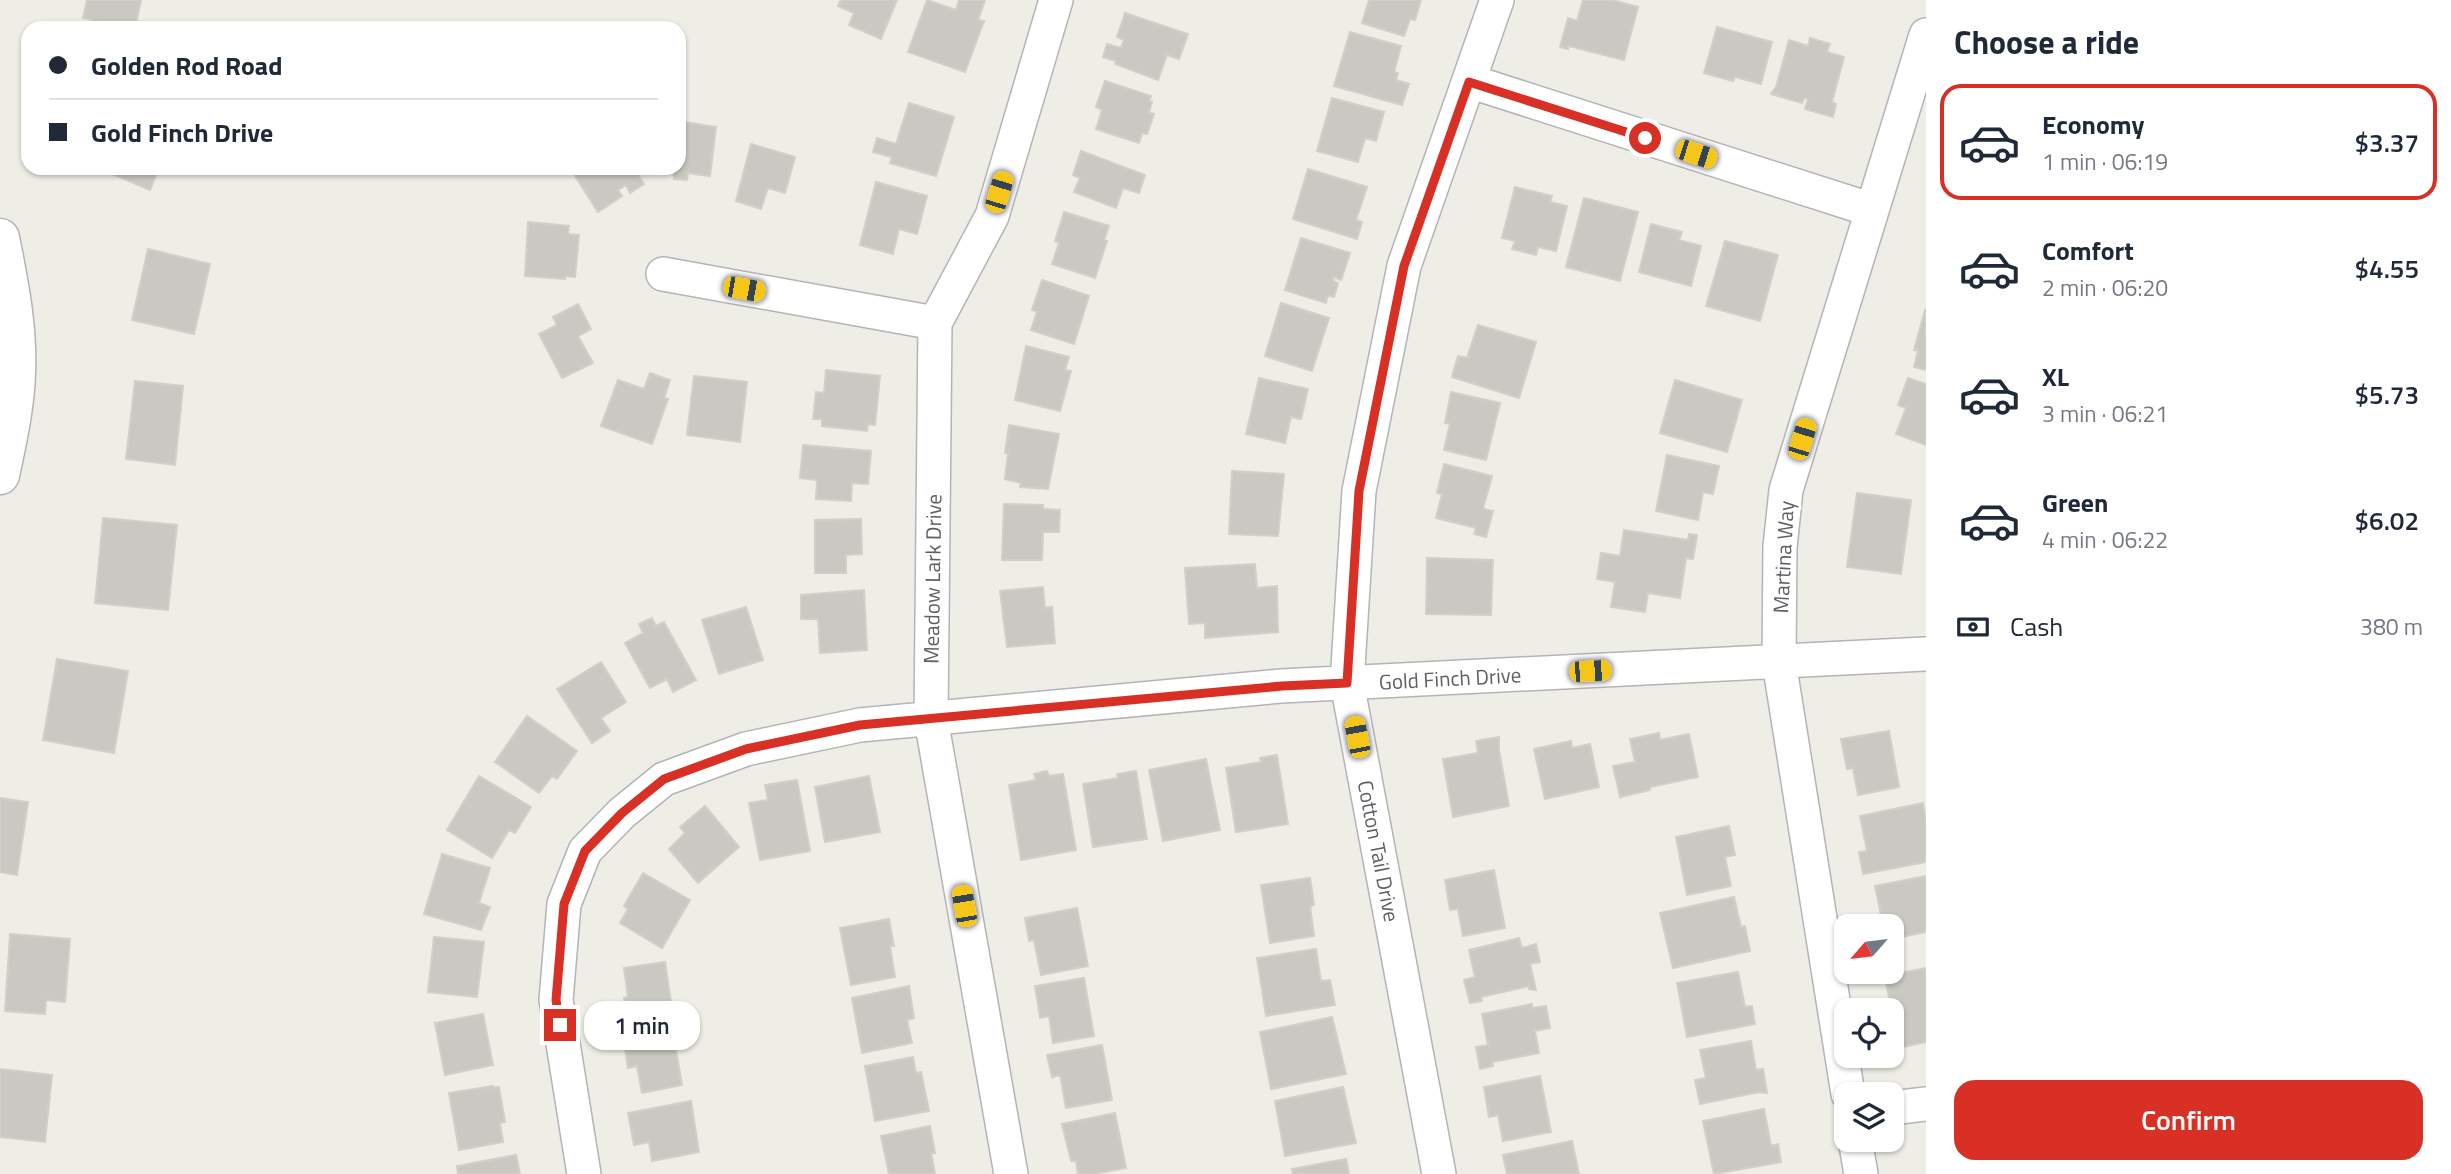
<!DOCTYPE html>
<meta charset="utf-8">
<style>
:root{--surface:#fff;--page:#f2f2f3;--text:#1f2937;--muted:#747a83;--line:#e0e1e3;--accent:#d93025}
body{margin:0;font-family:"Titillium Web",sans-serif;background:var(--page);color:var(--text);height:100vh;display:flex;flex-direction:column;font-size:26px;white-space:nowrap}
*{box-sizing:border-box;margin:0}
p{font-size:23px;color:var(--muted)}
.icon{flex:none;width:38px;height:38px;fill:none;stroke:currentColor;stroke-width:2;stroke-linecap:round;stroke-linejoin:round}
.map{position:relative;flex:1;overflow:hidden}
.drawer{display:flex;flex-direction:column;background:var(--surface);width:525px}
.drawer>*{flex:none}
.guide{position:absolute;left:21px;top:21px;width:665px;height:154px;border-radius:21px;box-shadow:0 2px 5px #0004;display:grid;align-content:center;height:154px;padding:0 28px;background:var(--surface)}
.needle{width:46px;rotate:242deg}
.controls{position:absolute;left:1834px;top:914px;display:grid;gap:14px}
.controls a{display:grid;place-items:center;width:70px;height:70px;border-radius:14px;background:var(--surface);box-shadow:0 2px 5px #0004;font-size:35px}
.end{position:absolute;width:32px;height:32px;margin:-16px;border:9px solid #d93025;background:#fff;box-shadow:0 0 0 4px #fff}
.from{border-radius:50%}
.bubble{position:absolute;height:49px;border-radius:21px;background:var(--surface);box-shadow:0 2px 5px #0004;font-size:23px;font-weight:600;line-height:49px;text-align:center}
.car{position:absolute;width:21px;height:42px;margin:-21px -10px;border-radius:9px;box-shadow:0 0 5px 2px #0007;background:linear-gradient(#f5c518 24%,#345 0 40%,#f5c518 0 76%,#345 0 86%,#f5c518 0)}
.guide b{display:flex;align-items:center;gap:24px;height:66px;font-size:26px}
.guide b+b{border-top:2px solid var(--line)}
.guide i{width:18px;height:18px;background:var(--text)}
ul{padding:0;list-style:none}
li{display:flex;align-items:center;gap:21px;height:116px;margin:0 14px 10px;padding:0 14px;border:4px solid transparent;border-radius:21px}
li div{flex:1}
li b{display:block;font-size:26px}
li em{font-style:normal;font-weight:600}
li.on{border-color:var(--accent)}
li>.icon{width:63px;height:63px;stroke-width:1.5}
h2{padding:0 28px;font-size:32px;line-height:84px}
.pay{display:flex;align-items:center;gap:18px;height:77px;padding:0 28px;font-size:26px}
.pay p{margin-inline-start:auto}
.button{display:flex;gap:14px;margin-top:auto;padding:14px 28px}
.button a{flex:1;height:80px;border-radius:21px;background:var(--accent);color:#fff;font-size:28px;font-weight:600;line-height:80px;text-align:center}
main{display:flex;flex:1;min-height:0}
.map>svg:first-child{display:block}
</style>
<main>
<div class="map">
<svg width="1926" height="1174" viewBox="0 0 1926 1174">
<rect width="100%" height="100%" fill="#eeede6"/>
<!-- building -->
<path fill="#cac8c2" stroke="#d2d0c5" stroke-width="2" d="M 87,0 L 141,0 L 135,28 L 83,18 Z
M 841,0 L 897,0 L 881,39 L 849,25 L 854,13 L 838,6 Z
M 927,0 L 956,10 L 959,0 L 985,0 L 978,20 L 984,21 L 965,72 L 908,52 Z
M 1369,0 L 1421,0 L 1415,20 L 1410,19 L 1404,36 L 1362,23 Z
M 1583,0 L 1612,0 L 1638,7 L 1624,60 L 1569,46 L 1568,49 L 1560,47 L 1568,18 L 1577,21 Z
M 1125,13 L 1188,34 L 1179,59 L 1167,55 L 1158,80 L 1115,64 L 1116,61 L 1103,57 L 1107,44 L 1121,48 L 1124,40 L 1117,37 Z
M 1717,27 L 1772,42 L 1761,84 L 1735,77 L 1733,81 L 1704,73 Z
M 1350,32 L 1401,46 L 1394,72 L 1398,73 L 1396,80 L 1409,84 L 1402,105 L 1334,86 Z
M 1810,38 L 1830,44 L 1827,52 L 1844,57 L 1832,102 L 1836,104 L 1833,117 L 1805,109 L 1808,99 L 1804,98 L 1802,103 L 1771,94 L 1776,87 L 1789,40 L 1808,46 Z
M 1105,81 L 1151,96 L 1149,101 L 1152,102 L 1149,112 L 1154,114 L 1147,134 L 1142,133 L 1139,143 L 1096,129 L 1102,110 L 1096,107 Z
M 1332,98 L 1384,112 L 1376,141 L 1365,138 L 1358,162 L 1317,151 Z
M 909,103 L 954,117 L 936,176 L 890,163 L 892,157 L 873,152 L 877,138 L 896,144 Z
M 679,121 L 716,127 L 710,176 L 688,173 L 687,180 L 674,179 L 673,168 L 679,168 Z
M 751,144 L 795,157 L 785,193 L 768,188 L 761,209 L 736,201 Z
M 1081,151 L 1145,175 L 1139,193 L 1123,188 L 1116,208 L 1074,192 L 1080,178 L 1073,175 Z
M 98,168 L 159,168 L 150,190 Z
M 570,168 L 634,168 L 644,184 L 630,193 L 626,185 L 618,190 L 622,196 L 598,212 Z
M 1308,169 L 1367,187 L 1356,220 L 1362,222 L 1357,239 L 1293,219 Z
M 876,182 L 927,196 L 917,234 L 899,229 L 893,254 L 860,245 Z
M 1515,187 L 1552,196 L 1550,202 L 1567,206 L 1556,251 L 1538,247 L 1536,255 L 1512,249 L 1515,241 L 1502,238 Z
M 1584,198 L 1638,212 L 1620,281 L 1566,267 Z
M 1064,212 L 1109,226 L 1104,240 L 1107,241 L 1095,278 L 1052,264 L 1059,243 L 1055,241 Z
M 528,222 L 569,226 L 568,234 L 579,235 L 575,277 L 565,276 L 565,279 L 525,276 Z
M 1651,224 L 1682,232 L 1679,240 L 1701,246 L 1691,286 L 1639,272 Z
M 1301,238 L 1350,253 L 1341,280 L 1334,277 L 1333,281 L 1338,283 L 1334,297 L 1328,295 L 1326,303 L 1285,290 Z
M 1725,241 L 1778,255 L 1760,321 L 1706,306 Z
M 148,249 L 210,264 L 194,334 L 132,320 Z
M 1042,280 L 1089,296 L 1074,344 L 1031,330 L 1037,312 L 1032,310 Z
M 1281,303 L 1329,318 L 1312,371 L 1265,356 Z
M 578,304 L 591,329 L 578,336 L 593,363 L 562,378 L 539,334 L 557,325 L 553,317 Z
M 1925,310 L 1926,310 L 1926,370 L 1914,367 L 1918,350 L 1914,350 Z
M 1478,325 L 1536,342 L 1519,398 L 1452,377 L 1458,356 L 1467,358 Z
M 1026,346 L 1069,357 L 1065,370 L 1071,371 L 1060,411 L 1015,400 Z
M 826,370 L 880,376 L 875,425 L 868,424 L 867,431 L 822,426 L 822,419 L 813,419 L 816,392 L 824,393 Z
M 650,373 L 670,380 L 664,398 L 668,399 L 652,444 L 601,426 L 618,380 L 644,389 Z
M 694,376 L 747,382 L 740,442 L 687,435 Z
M 1259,378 L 1308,389 L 1301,419 L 1291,417 L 1285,443 L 1246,434 Z
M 1908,378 L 1926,384 L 1926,445 L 1896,434 L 1906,408 L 1898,405 Z
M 1675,380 L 1742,400 L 1727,452 L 1660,433 Z
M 135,381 L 183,386 L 175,465 L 126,459 Z
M 1451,392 L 1500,403 L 1486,460 L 1444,450 L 1450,424 L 1445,423 Z
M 1009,425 L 1059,434 L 1048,489 L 1020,487 L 1021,483 L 1005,479 L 1008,453 L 1005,453 Z
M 803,445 L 871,451 L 868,484 L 852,483 L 851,501 L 816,499 L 817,480 L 800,478 Z
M 1667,455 L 1719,466 L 1713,494 L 1703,492 L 1698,520 L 1656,511 Z
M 1444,464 L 1492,476 L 1483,509 L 1493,511 L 1486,537 L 1474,534 L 1476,528 L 1436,518 L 1442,494 L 1437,493 Z
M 1232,471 L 1284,474 L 1278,536 L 1229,534 Z
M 1857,493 L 1911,500 L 1901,574 L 1847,567 Z
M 1004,504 L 1043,505 L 1043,509 L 1060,510 L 1059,532 L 1043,532 L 1042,560 L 1002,560 Z
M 103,518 L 177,525 L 168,610 L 95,603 Z
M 861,519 L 862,554 L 846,555 L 846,573 L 815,573 L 815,520 Z
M 1624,530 L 1688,540 L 1689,534 L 1697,535 L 1693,559 L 1686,558 L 1680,598 L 1648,593 L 1645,612 L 1611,607 L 1615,582 L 1597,579 L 1601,553 L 1620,556 Z
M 1427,558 L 1493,560 L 1491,615 L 1426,614 Z
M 1255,564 L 1257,588 L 1277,586 L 1278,632 L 1205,638 L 1205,623 L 1189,624 L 1185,568 Z
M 1043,587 L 1045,608 L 1052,607 L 1055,643 L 1007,647 L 1000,591 Z
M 864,590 L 867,650 L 820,653 L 818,619 L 801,619 L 801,595 Z
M 746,607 L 763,660 L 719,674 L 702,620 Z
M 652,618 L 656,626 L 664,622 L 696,680 L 673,692 L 667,679 L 650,688 L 625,643 L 643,633 L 639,624 Z
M 57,659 L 128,671 L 114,753 L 43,740 Z
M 601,662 L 626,702 L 601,718 L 610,731 L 592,743 L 557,689 Z
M 527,716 L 577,751 L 557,779 L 552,776 L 539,793 L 495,762 Z
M 1889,731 L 1899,787 L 1858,795 L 1853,768 L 1847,769 L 1841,739 Z
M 1659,733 L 1660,740 L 1689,734 L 1698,777 L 1650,787 L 1650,790 L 1620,797 L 1613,766 L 1635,762 L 1630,739 Z
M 1499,737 L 1499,750 L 1509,806 L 1453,817 L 1443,759 L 1478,753 L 1476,741 Z
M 1571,741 L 1572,748 L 1590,744 L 1599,787 L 1545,799 L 1534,749 Z
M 1277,755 L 1288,824 L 1236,832 L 1226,768 L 1261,762 L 1260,758 Z
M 1206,759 L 1220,830 L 1163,841 L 1149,770 Z
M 1047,771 L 1049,776 L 1063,774 L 1076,850 L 1021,860 L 1009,785 L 1036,780 L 1034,774 Z
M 1136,771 L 1147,839 L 1093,847 L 1083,784 L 1118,778 L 1117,774 Z
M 479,776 L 531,807 L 515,833 L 509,830 L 492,858 L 447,830 Z
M 869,776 L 880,832 L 825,842 L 815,787 Z
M 797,780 L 810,851 L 760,860 L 749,803 L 768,800 L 765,785 Z
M 0,798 L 28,802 L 17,875 L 0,872 Z
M 1923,803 L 1926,822 L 1926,862 L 1863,874 L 1859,852 L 1867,851 L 1860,816 Z
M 705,806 L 739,847 L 698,883 L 669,849 L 685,833 L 680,827 Z
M 1729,826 L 1735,855 L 1725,857 L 1731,886 L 1687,895 L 1676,837 Z
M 442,854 L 490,868 L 479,903 L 490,907 L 481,930 L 424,914 Z
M 1494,870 L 1505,928 L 1463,936 L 1458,909 L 1450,910 L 1445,880 Z
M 643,873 L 690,900 L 662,948 L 620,923 L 628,909 L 624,906 Z
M 1926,876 L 1926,932 L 1892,939 L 1892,926 L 1870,926 L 1869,917 L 1881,915 L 1875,886 Z
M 1310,878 L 1314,905 L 1310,906 L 1314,936 L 1270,943 L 1261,885 Z
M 1734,897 L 1741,927 L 1745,926 L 1750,951 L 1673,968 L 1660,913 Z
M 1077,908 L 1088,966 L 1041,975 L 1034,940 L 1029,941 L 1025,918 Z
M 889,919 L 894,946 L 890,946 L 895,977 L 851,985 L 840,928 Z
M 10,934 L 70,939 L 65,1002 L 46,1000 L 45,1014 L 5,1011 Z
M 434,937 L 484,942 L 477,997 L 428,992 Z
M 1519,938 L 1522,948 L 1536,944 L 1540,962 L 1530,964 L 1536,990 L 1529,989 L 1529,986 L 1481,997 L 1482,1001 L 1470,1003 L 1464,980 L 1475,977 L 1469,950 Z
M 1316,949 L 1321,981 L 1330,980 L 1335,1005 L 1266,1016 L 1257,958 Z
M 665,962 L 673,1015 L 628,1022 L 624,998 L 628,997 L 624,968 Z
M 1926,968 L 1926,1042 L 1898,1048 L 1885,976 Z
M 1738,972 L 1745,1007 L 1752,1006 L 1755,1024 L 1687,1037 L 1677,983 Z
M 1084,978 L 1094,1036 L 1053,1043 L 1049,1016 L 1040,1018 L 1035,986 Z
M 909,986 L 914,1018 L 907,1020 L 912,1043 L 862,1053 L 852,998 Z
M 1532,1004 L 1532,1008 L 1546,1006 L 1550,1028 L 1535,1031 L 1539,1053 L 1492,1062 L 1493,1066 L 1480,1069 L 1476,1047 L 1488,1045 L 1482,1014 Z
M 483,1014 L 493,1065 L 445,1075 L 435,1023 Z
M 1332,1017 L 1346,1074 L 1271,1089 L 1260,1032 Z
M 672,1027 L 682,1085 L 642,1093 L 637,1066 L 628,1068 L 623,1036 Z
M 1751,1041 L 1756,1070 L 1763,1069 L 1767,1093 L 1759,1092 L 1700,1104 L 1695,1080 L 1706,1078 L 1700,1050 Z
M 1102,1045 L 1112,1100 L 1066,1108 L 1060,1075 L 1052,1077 L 1047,1055 Z
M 913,1057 L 916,1073 L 921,1072 L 929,1111 L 875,1121 L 865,1066 Z
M 0,1069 L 52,1075 L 45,1142 L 0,1137 Z
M 1540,1076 L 1551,1132 L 1503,1141 L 1498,1115 L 1489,1117 L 1484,1087 Z
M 493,1086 L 493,1088 L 499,1087 L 505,1122 L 500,1123 L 503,1142 L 459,1150 L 449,1093 Z
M 1343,1087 L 1356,1143 L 1285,1156 L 1275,1101 Z
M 691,1101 L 699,1152 L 652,1161 L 649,1142 L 634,1145 L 628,1113 Z
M 1764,1109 L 1771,1146 L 1778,1144 L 1781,1162 L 1714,1174 L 1703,1121 Z
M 1115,1113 L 1126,1168 L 1093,1174 L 1078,1174 L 1076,1161 L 1071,1161 L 1062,1124 Z
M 930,1126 L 935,1153 L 931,1153 L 935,1174 L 889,1174 L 881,1136 Z
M 1572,1141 L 1579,1174 L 1507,1174 L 1503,1155 Z
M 516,1155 L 520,1174 L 458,1174 L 457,1166 Z
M 1346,1159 L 1349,1174 L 1293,1174 L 1292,1169 Z"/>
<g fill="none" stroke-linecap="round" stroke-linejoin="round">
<defs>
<path id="minor" d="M 1469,81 L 1872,210
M 663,274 L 935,323
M 1848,1094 L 1779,662 L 1780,547 L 1786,490 L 1926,35
M 1892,1108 L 1926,1104
M 1855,1139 L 1861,1174
M 584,1174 L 556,1000 L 564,904 L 585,851 L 622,813 L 664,779 L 746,749 L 860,725 L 1281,686 L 1925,654
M 1011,1174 L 931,719 L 935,323 L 992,216 L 1056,0
M 1439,1174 L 1347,683 L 1359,491 L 1404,266 L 1497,0"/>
<path id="tertiary" d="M 0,238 C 9,283 18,327 16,373 C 15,407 7,442 0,475"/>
</defs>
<!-- minor casing -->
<use href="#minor" stroke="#b3b4b9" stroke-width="36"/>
<!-- tertiary casing -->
<use href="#tertiary" stroke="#b3b4b9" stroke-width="41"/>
<!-- minor -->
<use href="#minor" stroke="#fff" stroke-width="33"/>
<!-- tertiary -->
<use href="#tertiary" stroke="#fff" stroke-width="38"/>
</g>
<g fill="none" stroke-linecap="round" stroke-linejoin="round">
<!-- route -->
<path stroke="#d93025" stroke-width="9" d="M 560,1025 L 556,1000 L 564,904 L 585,851 L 622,813 L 664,779 L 746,749 L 860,725 L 1282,686 L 1347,683 L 1359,491 L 1404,266 L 1469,82 L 1645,138"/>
</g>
<g text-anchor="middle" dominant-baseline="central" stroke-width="6" stroke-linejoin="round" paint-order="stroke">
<!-- street labels -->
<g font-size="21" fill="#5d5f64" stroke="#fff">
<text transform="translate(1783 557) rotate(-87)">Martina Way</text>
<text transform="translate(932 579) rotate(-89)">Meadow Lark Drive</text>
<text transform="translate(1450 678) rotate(-3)">Gold Finch Drive</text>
<text transform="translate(1379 851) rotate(79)">Cotton Tail Drive</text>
</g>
</g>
</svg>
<div class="controls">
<a><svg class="needle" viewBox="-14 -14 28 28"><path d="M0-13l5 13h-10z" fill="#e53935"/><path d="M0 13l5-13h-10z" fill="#747a83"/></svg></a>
<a><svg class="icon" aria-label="locate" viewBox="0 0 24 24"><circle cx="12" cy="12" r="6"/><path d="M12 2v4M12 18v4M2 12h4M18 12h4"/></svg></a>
<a><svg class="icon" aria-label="layers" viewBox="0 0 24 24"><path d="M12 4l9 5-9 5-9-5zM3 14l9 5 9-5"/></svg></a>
</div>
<i class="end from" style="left:1645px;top:138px"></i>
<i class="end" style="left:560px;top:1025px"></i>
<div class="bubble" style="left:584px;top:1001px;width:116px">1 min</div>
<i class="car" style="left:1696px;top:154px;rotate:108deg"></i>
<i class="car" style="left:999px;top:192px;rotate:17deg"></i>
<i class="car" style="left:744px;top:289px;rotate:100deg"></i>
<i class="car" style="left:1802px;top:439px;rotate:17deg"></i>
<i class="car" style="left:1590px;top:671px;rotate:87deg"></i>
<i class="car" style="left:1357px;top:737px;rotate:349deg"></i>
<i class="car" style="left:964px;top:906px;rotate:350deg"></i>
<div class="guide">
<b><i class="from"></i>Golden Rod Road</b>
<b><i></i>Gold Finch Drive</b>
</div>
</div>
<section class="drawer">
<h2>Choose a ride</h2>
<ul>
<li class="on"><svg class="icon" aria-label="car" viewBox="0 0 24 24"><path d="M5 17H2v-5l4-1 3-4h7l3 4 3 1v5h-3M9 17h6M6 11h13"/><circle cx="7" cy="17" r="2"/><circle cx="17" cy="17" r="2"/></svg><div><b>Economy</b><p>1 min · 06:19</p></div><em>$3.37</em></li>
<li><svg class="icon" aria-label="car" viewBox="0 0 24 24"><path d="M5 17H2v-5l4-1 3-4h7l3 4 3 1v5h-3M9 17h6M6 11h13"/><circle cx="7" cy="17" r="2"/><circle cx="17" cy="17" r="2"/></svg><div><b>Comfort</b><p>2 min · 06:20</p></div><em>$4.55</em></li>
<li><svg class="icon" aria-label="car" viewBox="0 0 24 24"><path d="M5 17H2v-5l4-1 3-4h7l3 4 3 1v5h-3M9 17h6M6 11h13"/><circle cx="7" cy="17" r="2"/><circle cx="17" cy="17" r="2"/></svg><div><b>XL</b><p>3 min · 06:21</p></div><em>$5.73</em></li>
<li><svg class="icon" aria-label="car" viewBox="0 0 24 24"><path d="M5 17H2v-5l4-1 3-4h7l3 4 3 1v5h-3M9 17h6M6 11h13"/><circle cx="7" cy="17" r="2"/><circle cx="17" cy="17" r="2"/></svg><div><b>Green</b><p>4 min · 06:22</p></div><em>$6.02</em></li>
</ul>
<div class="pay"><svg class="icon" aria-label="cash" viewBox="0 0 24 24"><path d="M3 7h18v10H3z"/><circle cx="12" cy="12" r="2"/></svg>Cash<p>380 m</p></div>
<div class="button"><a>Confirm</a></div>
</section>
</main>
